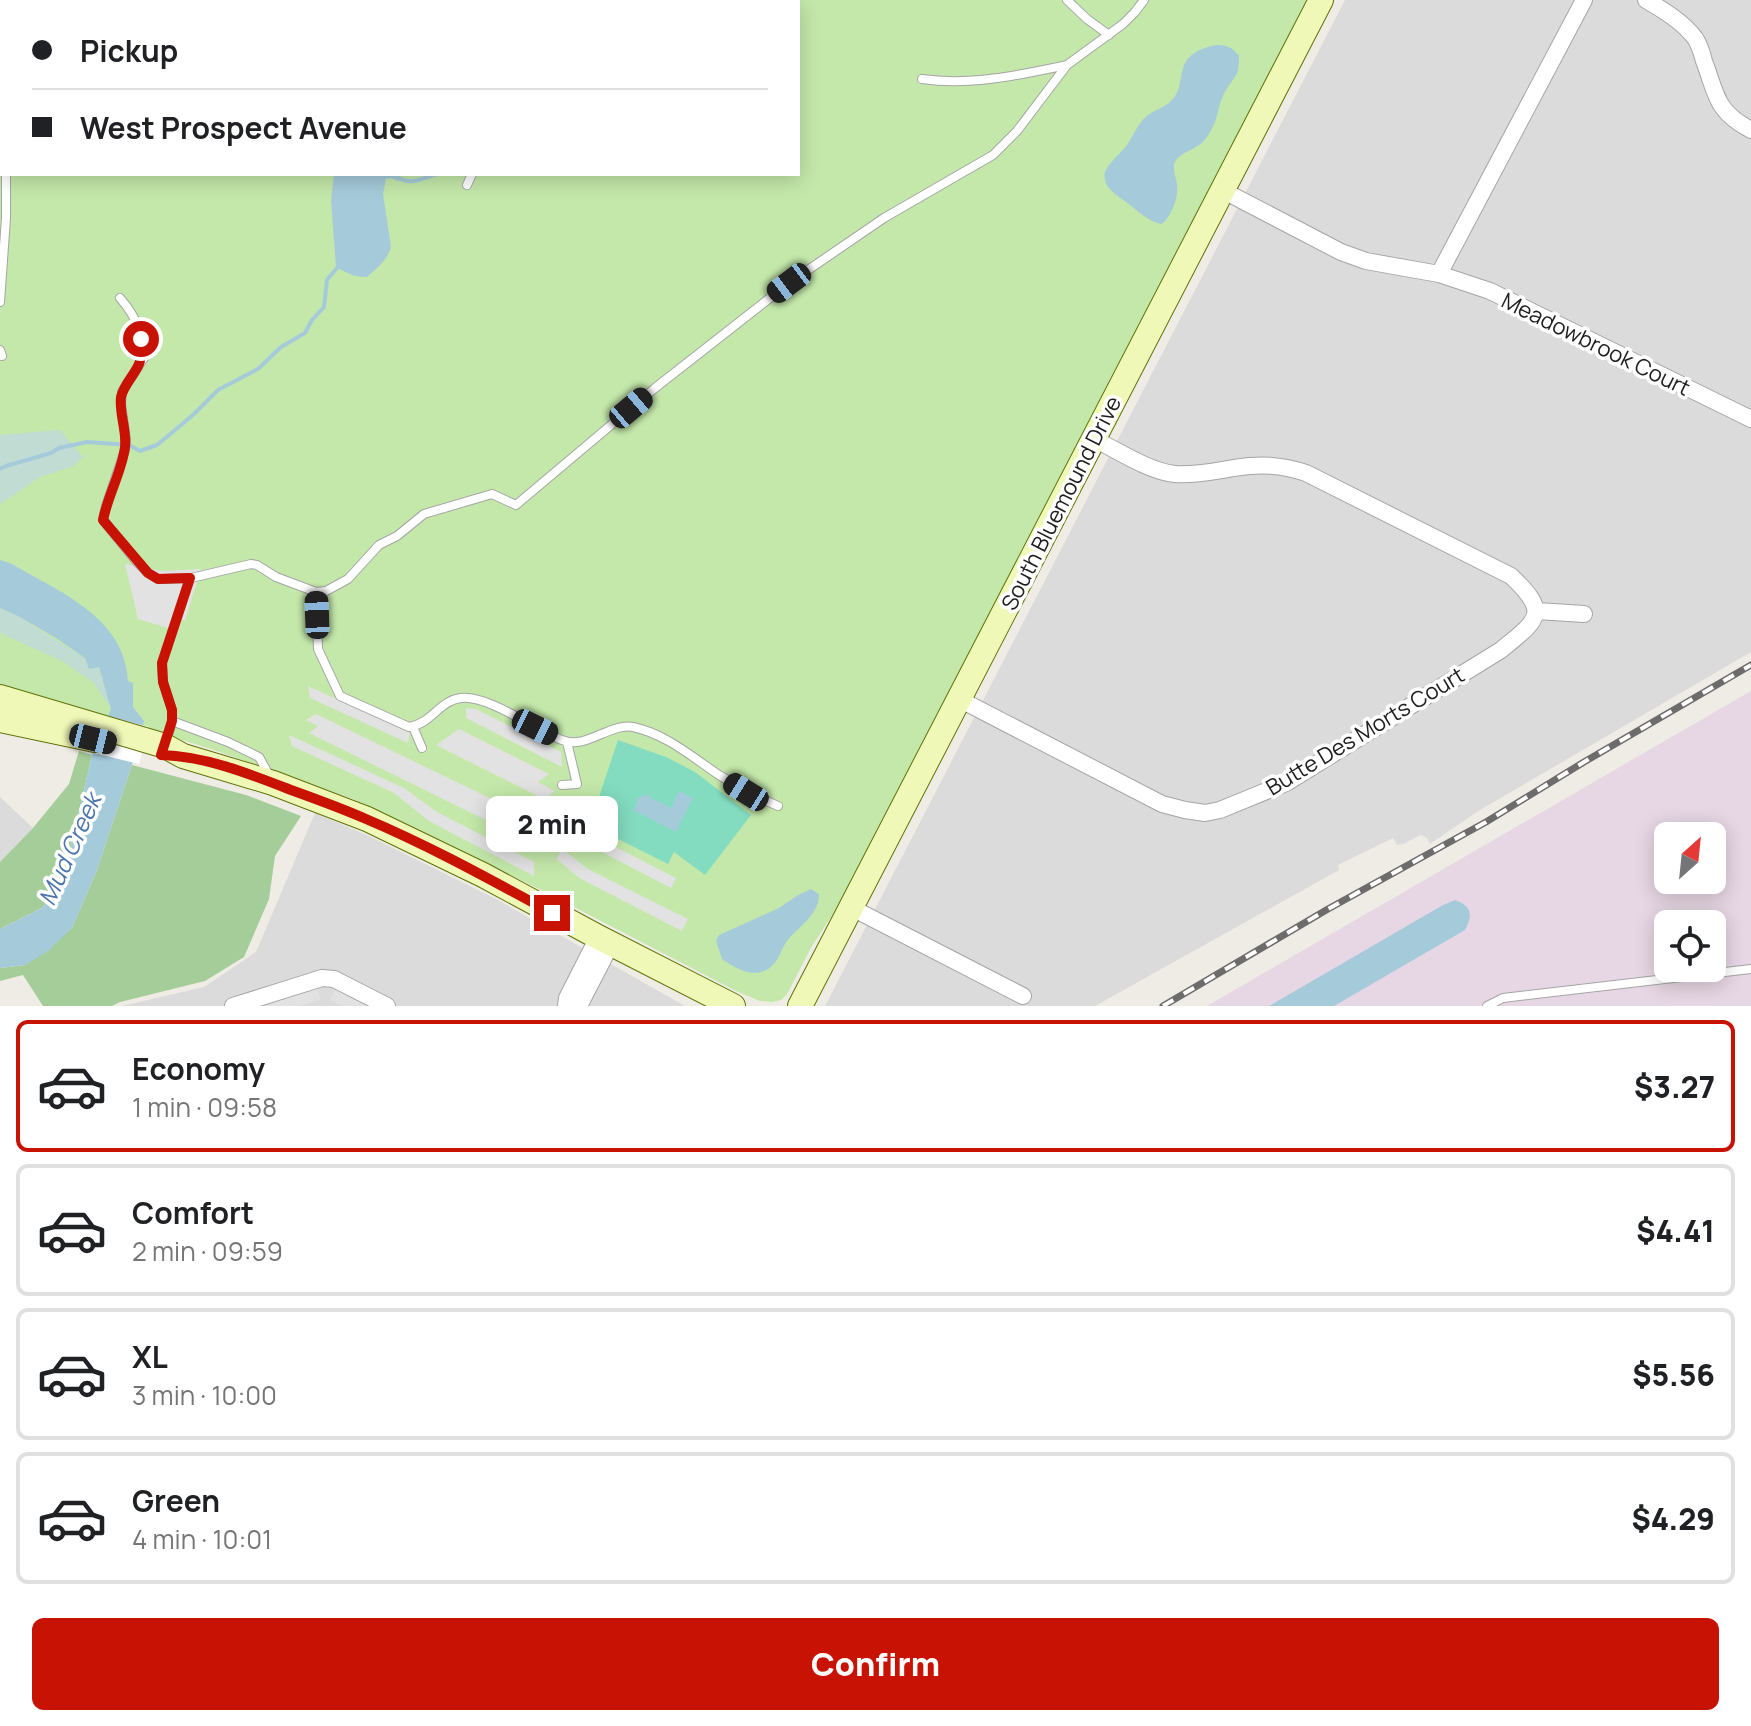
<!DOCTYPE html>
<meta charset="utf-8">
<style>
:root{--surface:#fff;--page:#f6f6f6;--text:#202124;--muted:#757577;--line:#e0e0e0;--accent:#c71204}
body{margin:0;font-family:Manrope,sans-serif;background:var(--page);color:var(--text);height:100vh;display:flex;flex-direction:column;font-size:30px;white-space:nowrap}
*{box-sizing:border-box;margin:0}
p{font-size:26px;color:var(--muted)}
.icon{flex:none;width:44px;height:44px;fill:none;stroke:currentColor;stroke-width:2;stroke-linecap:round;stroke-linejoin:round}
.map{position:relative;height:1006px;overflow:hidden}
.drawer{display:flex;flex-direction:column;background:var(--surface);flex:1}
.drawer>*{flex:none}
.hud{position:absolute;left:0px;top:0px;width:800px;height:176px;box-shadow:0 4px 20px #0003;display:grid;align-content:center;height:176px;padding:0 32px;background:var(--surface)}
.needle{width:52px;rotate:27deg}
.buttons{position:absolute;left:1654px;top:822px;display:grid;gap:16px}
.buttons a{display:grid;place-items:center;width:72px;height:72px;border-radius:12px;background:var(--surface);box-shadow:0 4px 20px #0003;font-size:40px}
.end{position:absolute;width:36px;height:36px;margin:-18px;border:10px solid #c71204;background:#fff;box-shadow:0 0 0 4px #fff}
.from{border-radius:50%}
.bubble{position:absolute;height:56px;border-radius:12px;background:var(--surface);box-shadow:0 4px 20px #0003;font-size:26px;font-weight:800;line-height:56px;text-align:center}
.car{position:absolute;width:24px;height:48px;margin:-24px -12px;border-radius:10px;box-shadow:0 0 6px 2px #0007;background:linear-gradient(#222 24%,#8ab4d8 0 40%,#222 0 76%,#8ab4d8 0 86%,#222 0)}
.hud b{display:flex;align-items:center;gap:28px;height:76px;font-size:30px}
.hud b+b{border-top:2px solid var(--line)}
.hud i{width:20px;height:20px;background:var(--text)}
ul{padding:14px 0 0;list-style:none}
li{display:flex;align-items:center;gap:24px;height:132px;margin:0 16px 12px;padding:0 16px;border:4px solid var(--line);border-radius:12px}
li div{flex:1}
li b{display:block;font-size:30px}
li em{font-style:normal;font-weight:800}
li.selected{border-color:var(--accent)}
li>.icon{width:72px;height:72px;stroke-width:1.5}
.primary-button{display:flex;gap:16px;margin-top:auto;padding:16px 32px}
.primary-button a{flex:1;height:92px;border-radius:12px;background:var(--accent);color:#fff;font-size:32px;font-weight:800;line-height:92px;text-align:center}
.map>svg:first-child{display:block}
</style>
<div class="map">
<svg width="1751" height="1006" viewBox="0 0 1751 1006">
<rect width="100%" height="100%" fill="#eeece4"/>
<!-- residential -->
<path fill="#dcdbdb" d="M 1345,0 L 1751,0 L 1751,652 L 1480,810 L 1430,844 L 1427,838 L 1421,835 L 1403,844 L 1397,845 L 1393,838 L 1338,865 L 1339,870 L 1095,1006 L 825,1006 Z
M 0,797 L 33,828 L 0,862 Z
M 315,813 L 371,837 L 498,900 L 685,1006 L 122,1006 L 204,987 L 256,952 Z"/>
<!-- industrial -->
<path fill="#e7d6e3" fill-rule="evenodd" d="M 1751,691 L 1751,1006 L 1207,1006 ZM 1668,836 L 1712,836 L 1712,880 L 1668,880 ZM 1668,924 L 1712,924 L 1712,968 L 1668,968 Z"/>
<!-- grass -->
<path fill="#c4e8aa" fill-rule="evenodd" d="M 0,0 L 1310,0 L 1088,423 L 889,808 L 848,891 L 812,946 L 787,994 L 781,1000 L 772,1002 L 760,1001 L 736,991 L 545,892 L 353,799 L 211,749 L 0,684 ZM 2,2 L 798,2 L 798,174 L 2,174 Z"/>
<!-- forest -->
<path fill="#a4cd99" d="M 79,751 L 92,755 L 65,872 L 42,908 L 0,929 L 0,862 L 33,828 L 69,784 Z
M 132,765 L 246,795 L 301,816 L 275,856 L 269,899 L 244,957 L 205,981 L 120,1002 L 112,1006 L 43,1006 L 23,975 L 0,981 L 0,968 L 25,965 L 72,928 L 97,870 Z"/>
<!-- wetland -->
<path fill="#c1dcd2" d="M 60,430 L 83,457 L 74,466 L 40,477 L 0,504 L 0,435 Z
M 0,608 L 18,616 L 99,667 L 111,709 L 94,683 L 62,661 L 0,633 Z"/>
<!-- pitch -->
<path fill="#83dcc0" d="M 618,740 L 666,757 L 695,772 L 751,815 L 705,875 L 674,852 L 668,864 L 612,836 L 617,827 L 613,809 L 597,803 Z"/>
<!-- parking -->
<path fill="#e2e2e2" d="M 125,564 L 162,571 L 201,569 L 185,620 L 182,620 L 178,631 L 138,619 Z
M 308,686 L 410,733 L 408,743 L 310,698 Z
M 466,708 L 476,709 L 561,752 L 562,767 L 466,718 Z
M 316,714 L 533,819 L 523,826 L 528,829 L 518,836 L 309,733 L 318,726 L 306,720 Z
M 459,729 L 549,774 L 538,782 L 555,791 L 544,799 L 436,745 Z
M 289,735 L 404,788 L 437,812 L 534,862 L 534,876 L 429,821 L 394,793 L 292,746 Z
M 577,820 L 600,839 L 676,878 L 671,888 L 594,848 L 571,830 Z
M 562,849 L 588,869 L 688,919 L 682,931 L 581,879 L 556,859 Z
M 310,972 L 321,999 L 300,1006 L 261,1006 L 254,991 Z
M 344,974 L 384,994 L 378,1006 L 343,1006 L 330,1000 Z"/>
<!-- water -->
<path fill="#a5cbdb" d="M 1216,45 C 1227,45 1232,47 1239,56 C 1239,77 1236,74 1226,90 C 1216,106 1220,123 1203,142 C 1195,150 1177,153 1174,165 C 1173,171 1176,178 1177,184 C 1179,197 1172,215 1162,224 C 1148,222 1137,210 1126,202 C 1118,196 1107,190 1105,180 C 1104,175 1104,173 1107,168 C 1112,160 1121,153 1127,145 C 1134,135 1138,122 1148,115 C 1155,110 1163,108 1170,102 C 1191,84 1167,55 1216,45 Z
M 334,174 L 401,175 L 398,181 L 391,178 L 386,179 L 383,194 L 391,246 C 388,260 377,268 367,277 C 356,278 345,272 336,267 L 331,201 Z
M 0,560 L 10,563 C 57,591 125,616 128,681 L 133,683 L 133,707 L 144,721 L 132,765 L 97,870 L 72,928 L 48,951 L 25,965 L 0,968 L 0,929 L 42,908 L 65,872 L 92,755 L 111,709 L 99,667 L 89,669 L 85,658 L 56,638 L 18,616 L 0,608 Z
M 679,791 L 693,798 L 676,832 L 633,810 L 638,801 L 637,798 L 648,794 L 649,797 L 671,808 Z
M 811,889 L 819,894 C 820,914 798,927 787,941 C 779,952 779,965 764,971 C 749,977 734,967 722,959 L 716,941 L 719,935 L 779,908 L 798,895 Z
M 1455,900 C 1472,906 1473,915 1465,930 L 1334,1006 L 1269,1006 L 1443,905 Z"/>
<!-- pier -->
<path fill="#fff" d="M 100,714 L 149,727 L 139,764 L 90,752 Z"/>
<g fill="none" stroke-linecap="round" stroke-linejoin="round">
<!-- stream -->
<path stroke="#a5cbdb" stroke-width="4" d="M 680,2 L 681,0
M 391,174 C 413,187 415,180 437,174
M 0,469 L 6,466 L 51,453 L 59,448 L 87,442 L 129,445 L 140,451 L 157,445 L 193,415 L 218,390 L 258,369 L 281,347 L 305,333 L 312,320 L 324,307 L 327,280 L 341,263"/>
<defs>
<path id="lane" d="M 1067,0 L 1087,19 L 1109,35
M 689,2 L 690,0
M 922,79 C 970,86 1020,75 1067,65
M 0,108 L 2,114
M 467,185 L 472,174
M 120,298 C 139,320 142,333 141,362
M 0,302 L 6,218 L 6,174
M 157,342 L 141,362 L 122,392 L 121,404 L 126,440 L 125,450 L 106,506 L 103,520 L 137,562 L 148,573 L 158,579 L 191,578 L 251,564 L 257,565 L 276,577 L 316,592 L 326,591 L 348,579 L 379,545 L 397,536 L 424,514 L 492,494 L 516,505 L 655,388 L 789,283 L 884,218 L 993,155 L 1017,131 L 1067,65 L 1123,24 L 1135,12 L 1144,0
M 0,350 L 2,356
M 316,592 L 318,649 L 340,696 L 409,727 C 431,724 440,700 461,698 C 489,695 535,730 562,740 C 586,750 609,723 633,727 C 666,734 692,757 719,775 C 738,787 757,797 778,806
M 172,721 L 228,742 L 259,757 L 269,775
M 413,727 L 422,748
M 166,743 L 172,721 L 172,710 L 163,682 L 162,663 L 190,578
M 562,785 L 577,784 L 567,742
M 1487,1006 L 1503,998 L 1751,969"/>
<path id="street" d="M 1646,0 C 1663,10 1682,21 1695,38 C 1699,44 1702,53 1704,61 C 1717,95 1715,111 1751,130
M 1222,190 L 1341,252 L 1366,261 L 1439,274 L 1490,291 L 1751,419
M 1439,274 L 1584,0
M 1537,611 L 1584,614
M 959,699 L 1162,804 L 1185,810 L 1205,813 L 1220,810 L 1286,783 L 1501,650 C 1539,619 1550,613 1511,576 L 1306,473 C 1288,467 1270,464 1250,466 C 1226,468 1200,476 1175,474 C 1150,472 1117,450 1094,439
M 852,908 L 1023,996
M 233,1006 L 322,978 L 334,979 L 387,1006
M 566,1006 L 567,998 L 598,937
M 579,1006 L 611,944"/>
<path id="secondary" d="M 0,697 L 165,746 L 183,756 L 273,783 L 367,819 L 483,875 L 598,937 L 733,1006
M 0,720 L 95,740
M 800,1006 L 1321,0"/>
</defs>
<!-- lane casing -->
<use href="#lane" stroke="#a5a5a5" stroke-width="10"/>
<!-- street casing -->
<use href="#street" stroke="#a5a5a5" stroke-width="18"/>
<!-- secondary casing -->
<use href="#secondary" stroke="#5f7207" stroke-width="26"/>
<!-- lane -->
<use href="#lane" stroke="#fff" stroke-width="8"/>
<!-- street -->
<use href="#street" stroke="#fff" stroke-width="16"/>
<!-- secondary -->
<use href="#secondary" stroke="#f0f8b8" stroke-width="24"/>
<defs>
<path id="rail" d="M 1163,1006 L 1328,909 L 1486,822 L 1584,762 L 1751,665"/>
</defs>
<!-- rail casing -->
<use href="#rail" stroke="#6c6c6c" stroke-width="7"/>
<!-- rail -->
<use href="#rail" stroke="#fff" stroke-width="4" stroke-dasharray="12" stroke-linecap="butt"/>
</g>
<g fill="none" stroke-linecap="round" stroke-linejoin="round">
<!-- route -->
<path stroke="#c71204" stroke-width="10" d="M 141,339 C 141,347 142,357 139,364 C 134,376 124,384 121,397 C 119,414 127,430 125,447 C 122,471 108,495 103,520 L 148,573 L 158,579 L 190,578 L 162,663 L 163,682 L 172,710 L 172,721 L 161,755 C 205,756 250,774 291,790 C 316,799 341,808 366,819 C 430,846 491,880 552,913"/>
</g>
<g text-anchor="middle" dominant-baseline="central" stroke-width="7" stroke-linejoin="round" paint-order="stroke">
<!-- street labels -->
<g font-size="22" fill="#1e1e1e" stroke="#fff">
<text transform="translate(1596 344) rotate(26)">Meadowbrook Court</text>
<text transform="translate(1061 503) rotate(-63)">South Bluemound Drive</text>
<text transform="translate(1365 731) rotate(-31)">Butte Des Morts Court</text>
</g>
<!-- water labels -->
<g font-size="24" font-style="italic" fill="#4c75ab" stroke="#fff">
<text transform="translate(69 849) rotate(-66)">Mud Creek</text>
</g>
</g>
</svg>
<div class="buttons">
<a><svg class="needle" viewBox="-14 -14 28 28"><path d="M0-13l5 13h-10z" fill="#e53935"/><path d="M0 13l5-13h-10z" fill="#757577"/></svg></a>
<a><svg class="icon" aria-label="locate" viewBox="0 0 24 24"><circle cx="12" cy="12" r="6"/><path d="M12 2v4M12 18v4M2 12h4M18 12h4"/></svg></a>
</div>
<i class="end from" style="left:141px;top:339px"></i>
<i class="end" style="left:552px;top:913px"></i>
<div class="bubble" style="left:486px;top:796px;width:132px">2 min</div>
<i class="car" style="left:789px;top:283px;rotate:233deg"></i>
<i class="car" style="left:631px;top:408px;rotate:50deg"></i>
<i class="car" style="left:317px;top:615px;rotate:358deg"></i>
<i class="car" style="left:535px;top:727px;rotate:116deg"></i>
<i class="car" style="left:93px;top:739px;rotate:104deg"></i>
<i class="car" style="left:746px;top:792px;rotate:302deg"></i>
<div class="hud">
<b><i class="from"></i>Pickup</b>
<b><i></i>West Prospect Avenue</b>
</div>
</div>
<section class="drawer">
<ul>
<li class="selected"><svg class="icon" aria-label="car" viewBox="0 0 24 24"><path d="M5 17H2v-5l4-1 3-4h7l3 4 3 1v5h-3M9 17h6M6 11h13"/><circle cx="7" cy="17" r="2"/><circle cx="17" cy="17" r="2"/></svg><div><b>Economy</b><p>1 min · 09:58</p></div><em>$3.27</em></li>
<li><svg class="icon" aria-label="car" viewBox="0 0 24 24"><path d="M5 17H2v-5l4-1 3-4h7l3 4 3 1v5h-3M9 17h6M6 11h13"/><circle cx="7" cy="17" r="2"/><circle cx="17" cy="17" r="2"/></svg><div><b>Comfort</b><p>2 min · 09:59</p></div><em>$4.41</em></li>
<li><svg class="icon" aria-label="car" viewBox="0 0 24 24"><path d="M5 17H2v-5l4-1 3-4h7l3 4 3 1v5h-3M9 17h6M6 11h13"/><circle cx="7" cy="17" r="2"/><circle cx="17" cy="17" r="2"/></svg><div><b>XL</b><p>3 min · 10:00</p></div><em>$5.56</em></li>
<li><svg class="icon" aria-label="car" viewBox="0 0 24 24"><path d="M5 17H2v-5l4-1 3-4h7l3 4 3 1v5h-3M9 17h6M6 11h13"/><circle cx="7" cy="17" r="2"/><circle cx="17" cy="17" r="2"/></svg><div><b>Green</b><p>4 min · 10:01</p></div><em>$4.29</em></li>
</ul>
<div class="primary-button"><a>Confirm</a></div>
</section>
